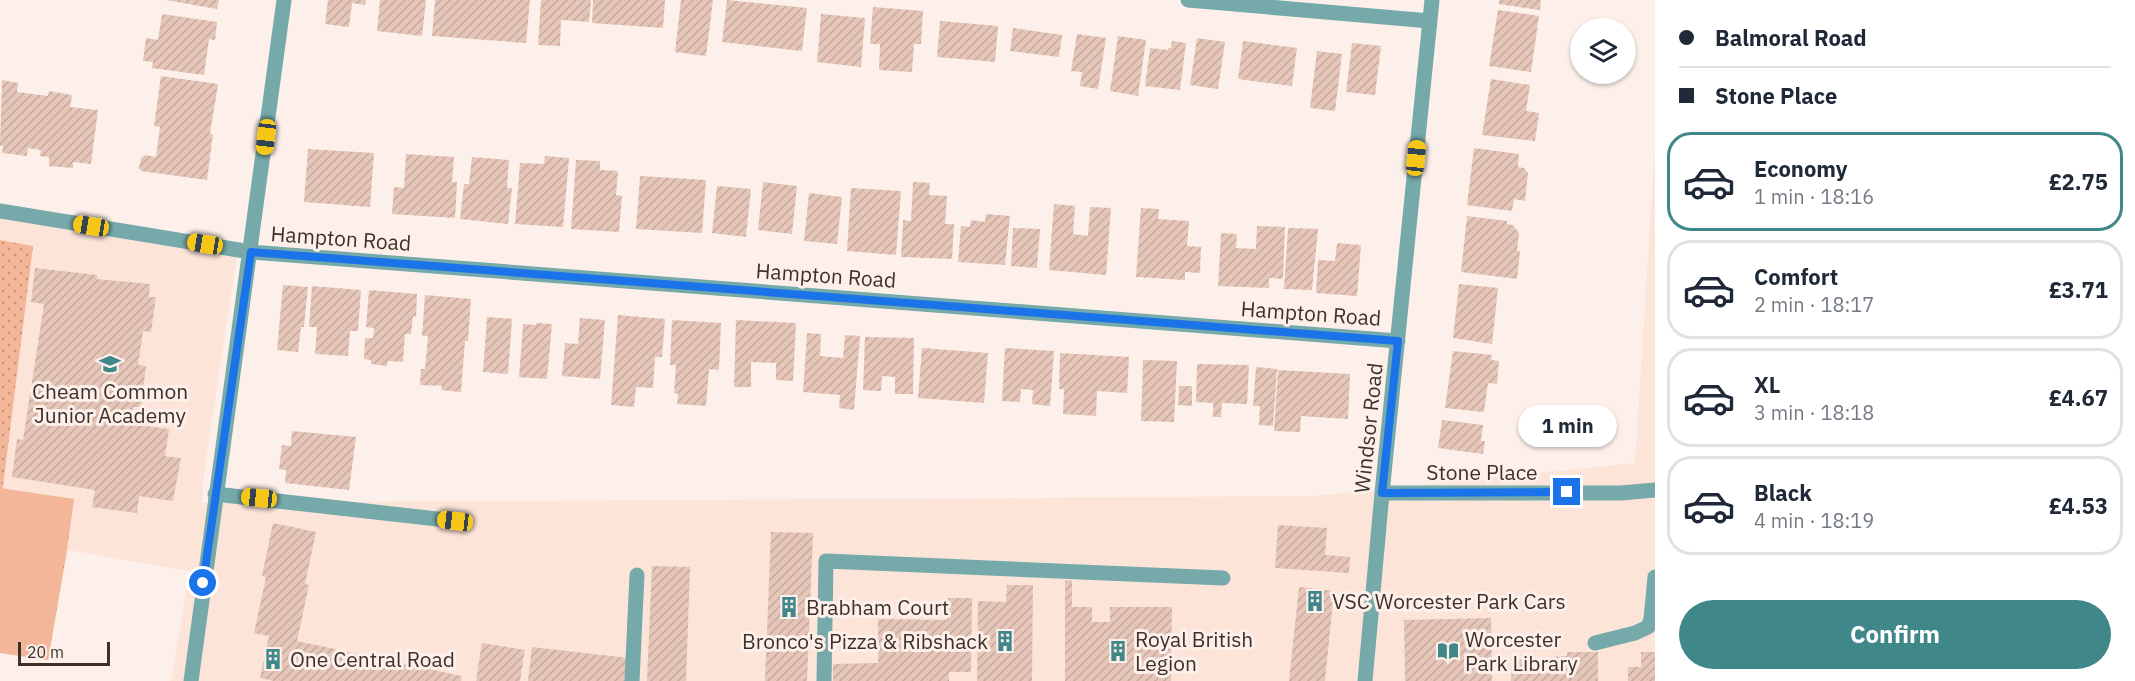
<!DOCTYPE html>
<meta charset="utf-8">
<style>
:root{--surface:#fff;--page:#f6f6f7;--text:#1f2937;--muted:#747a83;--line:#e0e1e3;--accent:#3f8789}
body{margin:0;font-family:"IBM Plex Sans",sans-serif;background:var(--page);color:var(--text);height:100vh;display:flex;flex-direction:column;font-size:22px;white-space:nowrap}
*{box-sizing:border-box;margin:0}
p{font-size:20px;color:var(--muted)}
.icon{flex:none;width:33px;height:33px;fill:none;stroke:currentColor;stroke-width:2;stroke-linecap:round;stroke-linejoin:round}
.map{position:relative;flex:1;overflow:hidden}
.panel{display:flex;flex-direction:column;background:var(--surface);width:480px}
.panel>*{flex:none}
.hud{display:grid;align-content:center;height:132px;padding:0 24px;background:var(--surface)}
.tools{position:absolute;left:1570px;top:18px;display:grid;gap:12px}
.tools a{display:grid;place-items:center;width:66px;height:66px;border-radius:50%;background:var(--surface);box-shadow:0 2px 4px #0004;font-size:30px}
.scale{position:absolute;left:18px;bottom:15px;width:92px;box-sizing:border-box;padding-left:6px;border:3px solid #3d312c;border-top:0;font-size:16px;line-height:21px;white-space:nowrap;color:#3d312c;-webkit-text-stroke:4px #fdf0ea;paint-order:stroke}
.end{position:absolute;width:27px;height:27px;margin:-14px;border:8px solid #1a73e8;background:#fff;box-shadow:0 0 0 3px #fff}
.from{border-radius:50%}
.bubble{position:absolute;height:42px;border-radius:21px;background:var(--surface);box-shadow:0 2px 4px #0004;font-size:20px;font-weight:700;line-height:42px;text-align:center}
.car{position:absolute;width:18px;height:36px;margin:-18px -9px;border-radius:8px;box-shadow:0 0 4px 2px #0007;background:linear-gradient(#f5c518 24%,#345 0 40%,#f5c518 0 76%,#345 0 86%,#f5c518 0)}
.hud b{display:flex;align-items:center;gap:21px;height:57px;font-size:22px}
.hud b+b{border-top:2px solid var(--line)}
.hud i{width:15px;height:15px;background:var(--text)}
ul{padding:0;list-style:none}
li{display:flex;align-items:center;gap:18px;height:99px;margin:0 12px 9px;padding:0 12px;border:3px solid var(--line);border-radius:24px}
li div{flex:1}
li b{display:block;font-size:22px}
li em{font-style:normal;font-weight:700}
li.current{border-color:var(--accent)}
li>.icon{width:54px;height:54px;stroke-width:1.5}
.action{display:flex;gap:12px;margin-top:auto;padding:12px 24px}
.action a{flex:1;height:69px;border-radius:36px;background:var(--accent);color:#fff;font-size:24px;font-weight:700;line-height:69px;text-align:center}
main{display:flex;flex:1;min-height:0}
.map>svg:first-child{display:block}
</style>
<main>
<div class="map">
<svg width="1655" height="681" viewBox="0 0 1655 681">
<defs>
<pattern id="grass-dots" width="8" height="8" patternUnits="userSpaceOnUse" patternTransform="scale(1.5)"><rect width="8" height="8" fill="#f4b698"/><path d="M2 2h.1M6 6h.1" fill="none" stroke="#c7957c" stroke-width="1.8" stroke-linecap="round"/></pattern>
<pattern id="building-hatch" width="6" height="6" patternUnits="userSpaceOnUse" patternTransform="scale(1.5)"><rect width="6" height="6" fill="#e5c6b8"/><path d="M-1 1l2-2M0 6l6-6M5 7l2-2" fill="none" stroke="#c5ab9e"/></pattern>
</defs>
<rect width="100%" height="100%" fill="#fdf0ea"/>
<!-- built -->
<path fill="#fce4d9" d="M 1655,147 L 1655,681 L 171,681 L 190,571 L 68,550 L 48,660 L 0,653 L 0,212 L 237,255 L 204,473 L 202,503 L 1315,496 L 1635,463 Z"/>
<!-- grass -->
<path fill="url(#grass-dots)" d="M 0,240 L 33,246 L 2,494 L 74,499 L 67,550 L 48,660 L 0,653 Z"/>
<!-- garden -->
<path fill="#f4b698" d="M 0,488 L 74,499 L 48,660 L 0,652 Z"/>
<!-- building -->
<path fill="url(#building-hatch)" d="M 166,0 L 219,0 L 217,9 Z
M 328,0 L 366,0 L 365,5 L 352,3 L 349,27 L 325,24 Z
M 380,0 L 426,0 L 422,36 L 377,31 Z
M 435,0 L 530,0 L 526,43 L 432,36 Z
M 541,0 L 591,0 L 589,22 L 561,20 L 560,46 L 538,45 Z
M 593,0 L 665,0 L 663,28 L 592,23 Z
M 681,0 L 713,0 L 706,56 L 675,52 Z
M 727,0 L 807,8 L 802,51 L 722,42 Z
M 1499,0 L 1541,0 L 1540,10 L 1499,4 Z
M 873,7 L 923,11 L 921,44 L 914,44 L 912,72 L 879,70 L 880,44 L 870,44 Z
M 1498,10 L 1539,16 L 1531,72 L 1489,66 Z
M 162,14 L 217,22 L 215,40 L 209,39 L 204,75 L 152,68 L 153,62 L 143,61 L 146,38 L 158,40 Z
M 821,14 L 865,18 L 861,67 L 817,62 Z
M 940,21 L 998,26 L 995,62 L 937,57 Z
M 1013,28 L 1062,35 L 1059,57 L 1010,51 Z
M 1077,34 L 1106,38 L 1098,89 L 1080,86 L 1082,72 L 1071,71 Z
M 1118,36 L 1146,40 L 1138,96 L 1110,91 Z
M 1197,38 L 1225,42 L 1218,89 L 1190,85 Z
M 1172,41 L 1186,43 L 1180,90 L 1145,86 L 1150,48 L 1168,50 L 1168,48 L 1171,48 Z
M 1243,41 L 1297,48 L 1292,86 L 1238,79 Z
M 1352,43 L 1381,46 L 1375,95 L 1346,92 Z
M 1317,51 L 1342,54 L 1335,111 L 1310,108 Z
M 161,76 L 218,84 L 210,134 L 213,134 L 207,180 L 141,171 L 139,168 L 141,158 L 145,155 L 156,157 L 160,127 L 154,126 Z
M 1491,79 L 1530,85 L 1526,111 L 1539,113 L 1535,141 L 1482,135 Z
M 2,80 L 18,83 L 17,92 L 48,96 L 49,91 L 72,95 L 70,107 L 98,110 L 91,164 L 73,162 L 73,168 L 49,166 L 49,157 L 40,156 L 41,150 L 28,148 L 27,156 L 2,153 L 3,146 L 0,146 Z
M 1474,148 L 1519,154 L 1518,167 L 1524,168 L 1528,173 L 1525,201 L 1514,199 L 1512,211 L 1467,205 Z
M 308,149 L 374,153 L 370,207 L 304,202 Z
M 406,154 L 454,157 L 452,182 L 457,182 L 455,218 L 392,214 L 394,187 L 404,188 Z
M 545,156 L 569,158 L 563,227 L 515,224 L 520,163 L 544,164 Z
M 472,157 L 509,160 L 507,188 L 512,188 L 508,224 L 460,219 L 464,184 L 469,184 Z
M 576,160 L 600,161 L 600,170 L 618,171 L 616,195 L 622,196 L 619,232 L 571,229 Z
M 640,176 L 706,180 L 702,233 L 636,229 Z
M 763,182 L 797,186 L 792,234 L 758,230 Z
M 913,182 L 930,183 L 929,195 L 947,196 L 945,224 L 954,224 L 952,259 L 901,257 L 903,220 L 911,221 Z
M 717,186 L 751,189 L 746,237 L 712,233 Z
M 851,188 L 901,191 L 896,255 L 847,251 Z
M 809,193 L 842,197 L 837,244 L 804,241 Z
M 1054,204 L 1075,206 L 1073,234 L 1088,236 L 1090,207 L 1111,208 L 1106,275 L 1049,270 Z
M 1141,208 L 1159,209 L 1158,219 L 1189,221 L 1187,246 L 1201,247 L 1200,273 L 1185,272 L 1185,280 L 1136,277 Z
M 986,214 L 1010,216 L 1005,265 L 958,262 L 961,226 L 970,227 L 971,220 L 985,222 Z
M 1467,216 L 1507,221 L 1507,224 L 1513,225 L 1519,233 L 1517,251 L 1520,251 L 1517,279 L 1461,272 Z
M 1257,226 L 1285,227 L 1283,279 L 1269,278 L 1269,288 L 1218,286 L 1221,233 L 1237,234 L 1236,248 L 1256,249 Z
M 1013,228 L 1040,229 L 1037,268 L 1011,266 Z
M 1288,228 L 1318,229 L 1312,290 L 1284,289 Z
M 1337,243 L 1361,245 L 1357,296 L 1316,293 L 1318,260 L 1335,261 Z
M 35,268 L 97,275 L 97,279 L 150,284 L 149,297 L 156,297 L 151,332 L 143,331 L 138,365 L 146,366 L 141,407 L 133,407 L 130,424 L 169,429 L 165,456 L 181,458 L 173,501 L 139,496 L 137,513 L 92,507 L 95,490 L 12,477 L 17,439 L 23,440 L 44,304 L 31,302 Z
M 1459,284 L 1498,288 L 1492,344 L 1453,338 Z
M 283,285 L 308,287 L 304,327 L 301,327 L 298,352 L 277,350 Z
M 312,286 L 361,290 L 358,331 L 350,331 L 348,356 L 315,354 L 317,327 L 309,327 Z
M 369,290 L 417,294 L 416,317 L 413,316 L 411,334 L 405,334 L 403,362 L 388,361 L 387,366 L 371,364 L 371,360 L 364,359 L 365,338 L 373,338 L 374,328 L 366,327 Z
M 425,295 L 471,299 L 468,341 L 465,341 L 461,392 L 441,390 L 442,386 L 420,385 L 421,369 L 425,369 L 428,336 L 422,336 Z
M 618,315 L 665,319 L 662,357 L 655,357 L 653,388 L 636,387 L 634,407 L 611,405 Z
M 487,317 L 512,319 L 508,374 L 483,372 Z
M 580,318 L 605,320 L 600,379 L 562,376 L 565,343 L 578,344 Z
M 672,320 L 721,323 L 719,370 L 709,369 L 706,406 L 677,404 L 678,394 L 674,393 L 676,365 L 670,365 Z
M 736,320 L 796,323 L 793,381 L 776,380 L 776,363 L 751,362 L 751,387 L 734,387 Z
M 536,323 L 552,324 L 547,379 L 519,377 L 523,324 L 536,325 Z
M 807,333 L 821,334 L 820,356 L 843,358 L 845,335 L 860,336 L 854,410 L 839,408 L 840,395 L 803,392 Z
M 865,337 L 914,338 L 913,394 L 895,394 L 895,377 L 882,376 L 881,391 L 863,390 Z
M 922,348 L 988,353 L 984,403 L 918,398 Z
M 1005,348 L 1054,351 L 1050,406 L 1032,404 L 1033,390 L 1021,389 L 1020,402 L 1002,401 Z
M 1453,351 L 1492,355 L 1491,360 L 1499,361 L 1497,384 L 1488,383 L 1484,412 L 1445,408 Z
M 1060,353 L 1129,357 L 1127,393 L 1097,391 L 1096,416 L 1063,414 L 1064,389 L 1059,389 Z
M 1143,360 L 1177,361 L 1174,422 L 1141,421 Z
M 1197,364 L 1249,365 L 1247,404 L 1222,403 L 1221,417 L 1213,417 L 1213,403 L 1196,402 Z
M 1256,367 L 1277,369 L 1273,426 L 1259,425 L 1260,406 L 1253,406 Z
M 1278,370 L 1350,374 L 1348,419 L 1301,416 L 1300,432 L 1274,431 Z
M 1179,386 L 1192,386 L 1192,406 L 1178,405 Z
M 1442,420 L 1483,425 L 1481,441 L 1485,441 L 1483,454 L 1438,448 Z
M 292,431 L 356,437 L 349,490 L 285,483 L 286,470 L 279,469 L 282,445 L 291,446 Z
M 273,523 L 316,532 L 305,584 L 309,585 L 297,641 L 462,676 L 461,681 L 274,681 L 260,678 L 269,636 L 254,633 L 266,577 L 262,576 Z
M 1278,525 L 1327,528 L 1325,555 L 1350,557 L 1349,573 L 1275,568 Z
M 771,532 L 813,533 L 807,681 L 765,681 Z
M 652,566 L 690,567 L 686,681 L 647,681 Z
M 1072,580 L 1072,607 L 1092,607 L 1092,622 L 1110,622 L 1110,607 L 1172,607 L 1171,681 L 1065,681 L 1065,581 Z
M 1007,585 L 1033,585 L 1032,681 L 977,681 L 978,601 L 1006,602 Z
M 1299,587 L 1334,591 L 1325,681 L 1289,681 Z
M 947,598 L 972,598 L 971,672 L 949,672 L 949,681 L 833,681 L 833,664 L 878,663 L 878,619 L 947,620 Z
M 1491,618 L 1492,681 L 1405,681 L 1404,620 Z
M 482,643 L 525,650 L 520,681 L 476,681 Z
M 532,647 L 628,658 L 625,681 L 528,681 Z
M 1567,652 L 1598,652 L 1598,681 L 1511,681 L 1512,660 L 1567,656 Z
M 1641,652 L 1655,652 L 1655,681 L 1628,681 L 1628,667 L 1641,667 Z"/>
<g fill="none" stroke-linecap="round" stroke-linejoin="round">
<!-- lane -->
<path stroke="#75a9aa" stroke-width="15" d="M 215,494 L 455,521
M 1595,643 L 1635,633 L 1648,627 L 1651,619 L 1655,577
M 632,681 L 637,575
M 824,681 L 826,561 L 1223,578"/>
<!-- street -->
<path stroke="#75a9aa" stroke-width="15" d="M 1188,0 L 1430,21
M 0,211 L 251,252 L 1398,341
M 1382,493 L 1621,493 L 1655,490
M 191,681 L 284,0
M 1365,681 L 1382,493 L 1432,0"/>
</g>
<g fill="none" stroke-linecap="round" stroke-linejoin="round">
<!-- route -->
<path stroke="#1a73e8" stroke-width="8" d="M 203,583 L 251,252 L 1398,341 L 1382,493 L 1567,492"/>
</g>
<!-- icons -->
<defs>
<symbol id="school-bare" viewBox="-9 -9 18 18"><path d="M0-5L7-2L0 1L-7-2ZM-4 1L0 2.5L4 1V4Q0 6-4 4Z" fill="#3f8789" stroke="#fdf0ea" stroke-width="2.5" paint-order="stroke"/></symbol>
<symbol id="building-bare" viewBox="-9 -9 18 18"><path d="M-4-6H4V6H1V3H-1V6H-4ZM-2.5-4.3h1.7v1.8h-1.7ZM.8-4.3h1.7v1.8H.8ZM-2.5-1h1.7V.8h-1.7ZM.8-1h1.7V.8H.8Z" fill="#3f8789" stroke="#fdf0ea" stroke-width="2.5" paint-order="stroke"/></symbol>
<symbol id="library-bare" viewBox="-9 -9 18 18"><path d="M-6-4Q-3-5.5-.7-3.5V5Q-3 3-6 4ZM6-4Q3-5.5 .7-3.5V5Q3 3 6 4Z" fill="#3f8789" stroke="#fdf0ea" stroke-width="2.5" paint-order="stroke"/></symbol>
</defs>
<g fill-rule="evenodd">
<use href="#school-bare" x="95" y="349" width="30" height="30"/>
<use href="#building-bare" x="1300" y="586" width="30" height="30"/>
<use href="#building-bare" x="774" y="592" width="30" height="30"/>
<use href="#building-bare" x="990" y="626" width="30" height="30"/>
<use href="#building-bare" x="1103" y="636" width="30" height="30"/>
<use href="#library-bare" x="1433" y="636" width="30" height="30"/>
<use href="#building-bare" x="258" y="644" width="30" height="30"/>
</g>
<g text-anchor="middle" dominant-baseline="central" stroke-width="6" stroke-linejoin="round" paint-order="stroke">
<!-- street labels -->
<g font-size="21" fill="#3d312c" stroke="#fdf0ea">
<text transform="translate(341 238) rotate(4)">Hampton Road</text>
<text transform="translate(826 275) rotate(4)">Hampton Road</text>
<text transform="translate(1311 313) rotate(4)">Hampton Road</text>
<text transform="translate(1368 428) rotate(-84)">Windsor Road</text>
<text x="1482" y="472">Stone Place</text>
</g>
<!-- poi labels -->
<g font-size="21" fill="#3d312c" stroke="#fdf0ea" text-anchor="start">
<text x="110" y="391" text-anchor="middle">Cheam Common<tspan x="110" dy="24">Junior Academy</tspan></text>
<text x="1332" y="601">VSC Worcester Park Cars</text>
<text x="806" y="607">Brabham Court</text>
<text x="1135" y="639">Royal British<tspan x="1135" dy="24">Legion</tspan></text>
<text x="1465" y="639">Worcester<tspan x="1465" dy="24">Park Library</tspan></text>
<text x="988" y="641" text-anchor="end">Bronco's Pizza &amp; Ribshack</text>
<text x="290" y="659">One Central Road</text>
</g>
</g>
</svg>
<div class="tools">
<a><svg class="icon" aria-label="layers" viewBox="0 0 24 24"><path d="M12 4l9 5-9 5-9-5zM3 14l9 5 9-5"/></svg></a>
</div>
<div class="scale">20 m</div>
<i class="end from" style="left:203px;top:583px"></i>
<i class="end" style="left:1567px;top:492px"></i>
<div class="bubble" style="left:1518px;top:405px;width:99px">1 min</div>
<i class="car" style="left:266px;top:137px;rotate:187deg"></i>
<i class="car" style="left:1416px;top:158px;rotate:6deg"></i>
<i class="car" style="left:91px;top:226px;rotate:279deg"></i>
<i class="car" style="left:205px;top:244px;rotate:279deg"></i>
<i class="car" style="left:259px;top:498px;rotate:276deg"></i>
<i class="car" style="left:455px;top:521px;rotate:277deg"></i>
</div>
<section class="panel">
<div class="hud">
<b><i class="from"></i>Balmoral Road</b>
<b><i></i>Stone Place</b>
</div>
<ul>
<li class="current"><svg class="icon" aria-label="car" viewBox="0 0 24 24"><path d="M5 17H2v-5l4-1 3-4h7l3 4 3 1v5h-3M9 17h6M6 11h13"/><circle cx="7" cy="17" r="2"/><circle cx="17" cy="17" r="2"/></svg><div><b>Economy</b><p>1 min · 18:16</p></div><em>£2.75</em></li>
<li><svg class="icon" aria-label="car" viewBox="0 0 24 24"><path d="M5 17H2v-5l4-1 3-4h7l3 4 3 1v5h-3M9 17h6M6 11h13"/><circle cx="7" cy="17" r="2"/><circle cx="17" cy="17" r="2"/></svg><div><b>Comfort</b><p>2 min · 18:17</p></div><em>£3.71</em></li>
<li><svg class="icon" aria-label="car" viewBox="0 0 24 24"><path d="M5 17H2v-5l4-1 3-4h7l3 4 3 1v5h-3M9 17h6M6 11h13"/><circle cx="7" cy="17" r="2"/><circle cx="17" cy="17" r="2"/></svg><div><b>XL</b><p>3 min · 18:18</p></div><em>£4.67</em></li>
<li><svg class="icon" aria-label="car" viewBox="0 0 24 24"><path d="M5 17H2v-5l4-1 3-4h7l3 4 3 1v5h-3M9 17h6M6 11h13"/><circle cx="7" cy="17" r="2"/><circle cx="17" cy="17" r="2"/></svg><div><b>Black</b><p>4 min · 18:19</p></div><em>£4.53</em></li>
</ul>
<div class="action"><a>Confirm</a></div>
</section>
</main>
